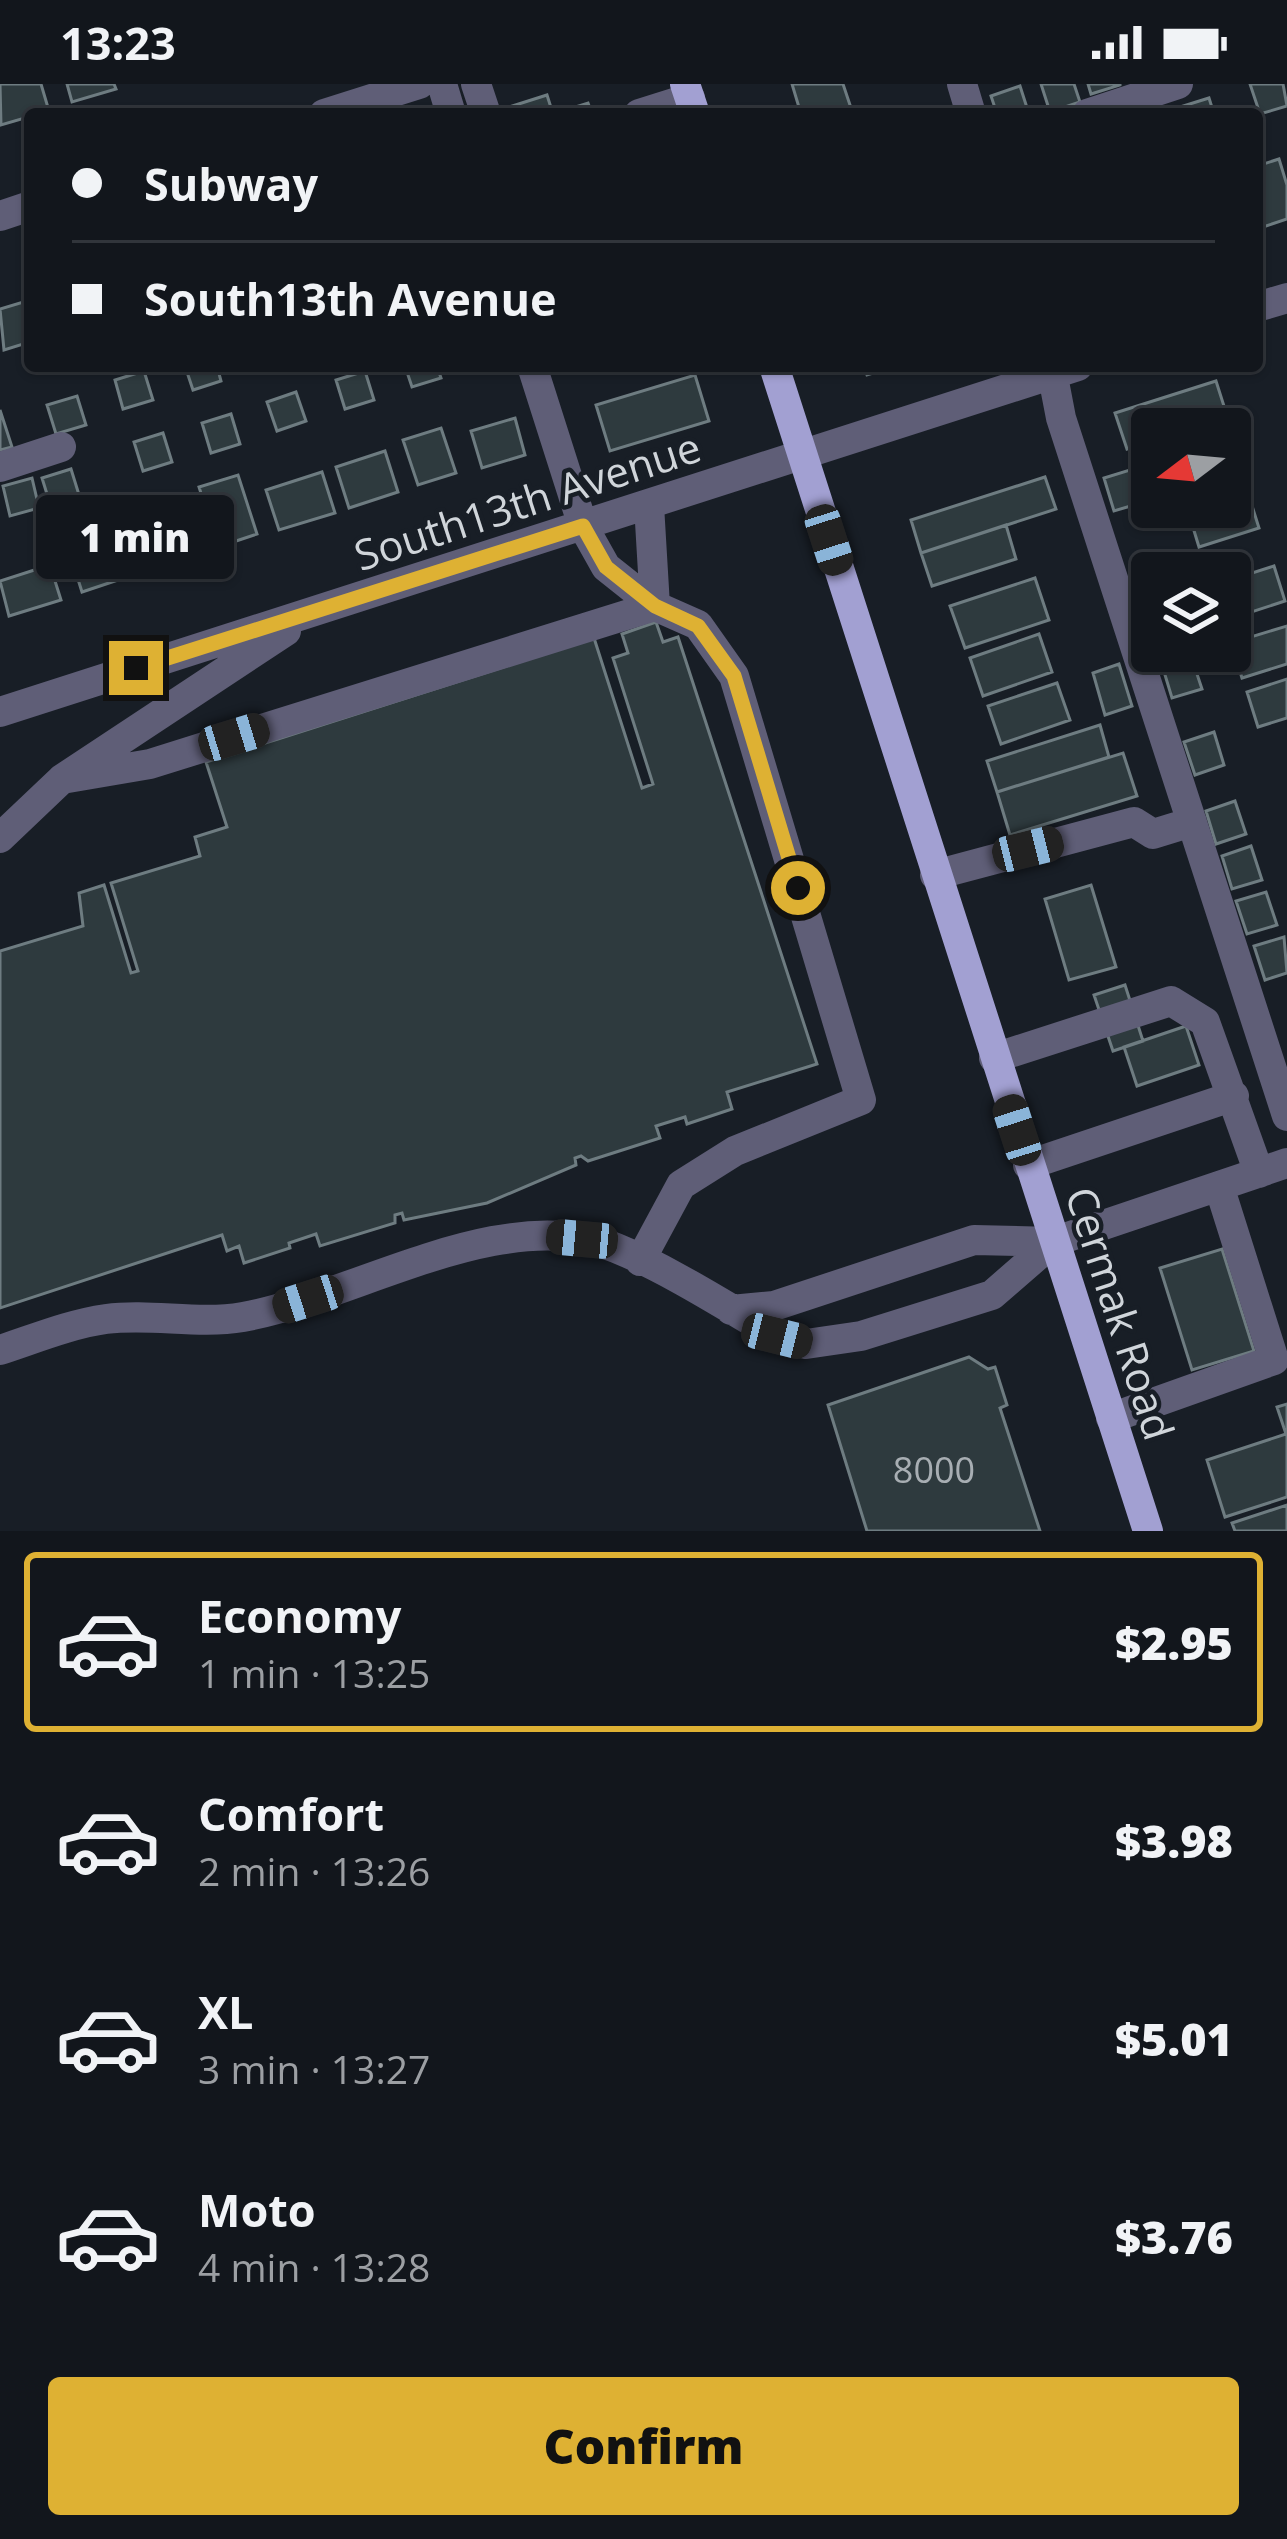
<!DOCTYPE html>
<meta charset="utf-8">
<style>
:root{--surface:#12161c;--page:#1b1f25;--text:#f1f3f6;--muted:#9c9fa3;--line:#31353b;--accent:#deb133}
body{margin:0;font-family:"Open Sans",sans-serif;background:var(--page);color:var(--text);height:100vh;display:flex;flex-direction:column;font-size:45px;white-space:nowrap}
*{box-sizing:border-box;margin:0}
p{font-size:39px;color:var(--muted)}
.icon{flex:none;width:66px;height:66px;fill:none;stroke:currentColor;stroke-width:2;stroke-linecap:round;stroke-linejoin:round}
.map{position:relative;height:1447px;overflow:hidden}
.side{display:flex;flex-direction:column;background:var(--surface);flex:1}
.side>*{flex:none}
.guide{position:absolute;left:24px;top:24px;width:1239px;height:264px;border-radius:12px;box-shadow:0 3px 9px #0004,0 0 0 3px var(--line);display:grid;align-content:center;height:264px;padding:0 48px;background:var(--surface)}
.needle{width:78px;rotate:254deg}
.buttons{position:absolute;left:1131px;top:324px;display:grid;gap:24px}
.buttons a{display:grid;place-items:center;width:120px;height:120px;border-radius:12px;background:var(--surface);box-shadow:0 3px 9px #0004,0 0 0 3px var(--line);font-size:60px}
.end{position:absolute;width:54px;height:54px;margin:-27px;border:15px solid #deb133;background:#111;box-shadow:0 0 0 6px #111}
.from{border-radius:50%}
.bubble{position:absolute;height:84px;border-radius:12px;background:var(--surface);box-shadow:0 3px 9px #0004,0 0 0 3px var(--line);font-size:39px;font-weight:800;line-height:84px;text-align:center}
.car{position:absolute;width:36px;height:72px;margin:-36px -18px;border-radius:15px;box-shadow:0 0 9px 3px #0007;background:linear-gradient(#222 24%,#8ab4d8 0 40%,#222 0 76%,#8ab4d8 0 86%,#222 0)}
.guide b{display:flex;align-items:center;gap:42px;height:114px;font-size:45px}
.guide b+b{border-top:3px solid var(--line)}
.guide i{width:30px;height:30px;background:var(--text)}
ul{padding:21px 0 0;list-style:none}
li{display:flex;align-items:center;gap:36px;height:180px;margin:0 24px 18px;padding:0 24px;border:6px solid transparent;border-radius:12px}
li div{flex:1}
li b{display:block;font-size:45px}
li em{font-style:normal;font-weight:800}
li.on{border-color:var(--accent)}
li>.icon{width:108px;height:108px;stroke-width:1.5}
.cta{display:flex;gap:24px;margin-top:auto;padding:24px 48px}
.cta a{flex:1;height:138px;border-radius:12px;background:var(--accent);color:#111;font-size:48px;font-weight:800;line-height:138px;text-align:center}
.status{display:flex;justify-content:space-between;align-items:center;height:84px;padding:0 60px;background:var(--surface);direction:ltr}
.status svg{height:33px;fill:currentColor}
.map>svg:first-child{display:block}
</style>
<div class="status"><b>13:23</b><svg viewBox="0 0 49 12"><path d="M0 12V9h3v3zM5 12V6h3v6zM10 12V3h3v9zM15 12V0h3v12zM26 1h20v11H26zM47 4h2v5h-2z"/></svg></div>
<div class="map">
<svg width="1287" height="1447" viewBox="0 0 1287 1447">
<rect width="100%" height="100%" fill="#181e26"/>
<!-- building -->
<path fill="#2e3a3e" stroke="#6e7c81" stroke-width="3" d="M 0,0 L 41,0 L 49,27 L 1,41 Z
M 67,0 L 114,0 L 116,5 L 72,18 Z
M 792,0 L 843,0 L 853,30 L 801,30 Z
M 1041,0 L 1074,0 L 1080,18 L 1050,28 Z
M 1088,0 L 1120,0 L 1120,1 L 1091,10 Z
M 1250,0 L 1283,0 L 1287,22 L 1260,30 Z
M 1020,2 L 1029,30 L 997,30 L 991,12 Z
M 547,11 L 553,30 L 504,30 L 503,25 Z
M 1209,14 L 1214,30 L 1182,30 L 1180,23 Z
M 588,19 L 592,30 L 553,30 Z
M 1279,75 L 1287,101 L 1287,135 L 1263,143 L 1257,125 L 1257,82 Z
M 30,216 L 30,258 L 4,266 L 0,225 Z
M 185,282 L 217,282 L 221,297 L 193,306 Z
M 405,282 L 437,282 L 441,294 L 412,303 Z
M 864,282 L 897,282 L 867,291 Z
M 144,287 L 153,316 L 123,325 L 115,296 Z
M 365,287 L 374,316 L 345,325 L 336,296 Z
M 695,291 L 709,337 L 610,367 L 596,321 Z
M 1216,297 L 1230,341 L 1219,345 L 1152,345 L 1152,357 L 1127,365 L 1115,329 Z
M 296,308 L 306,337 L 277,347 L 267,318 Z
M 77,312 L 86,341 L 56,350 L 47,321 Z
M 0,326 L 12,363 L 0,366 Z
M 231,330 L 240,360 L 211,369 L 202,339 Z
M 515,334 L 525,371 L 482,384 L 471,347 Z
M 441,344 L 456,389 L 418,401 L 403,356 Z
M 163,349 L 172,378 L 143,387 L 134,358 Z
M 1230,360 L 1239,389 L 1230,392 Z
M 385,367 L 398,408 L 349,424 L 336,383 Z
M 71,385 L 80,414 L 51,423 L 42,394 Z
M 1133,385 L 1144,418 L 1114,427 L 1104,394 Z
M 322,388 L 335,429 L 279,446 L 266,406 Z
M 238,391 L 257,450 L 218,463 L 199,403 Z
M 1045,393 L 1056,425 L 921,469 L 911,436 Z
M 32,394 L 39,424 L 10,432 L 3,402 Z
M 1248,409 L 1259,444 L 1199,463 L 1188,427 L 1230,423 L 1230,414 Z
M 182,435 L 193,472 L 150,485 L 139,448 Z
M 1006,441 L 1016,475 L 932,502 L 921,469 Z
M 122,457 L 133,491 L 82,508 L 71,473 Z
M 50,481 L 61,516 L 9,532 L 0,497 Z
M 1274,482 L 1285,517 L 1230,535 L 1230,496 Z
M 1035,494 L 1049,536 L 965,564 L 950,522 Z
M 1152,505 L 1152,542 L 1146,544 L 1135,511 Z
M 656,538 L 663,558 L 678,553 L 817,980 L 727,1008 L 732,1025 L 687,1040 L 685,1033 L 656,1042 L 660,1054 L 588,1077 L 581,1072 L 575,1074 L 576,1081 L 487,1119 L 404,1136 L 402,1129 L 395,1131 L 395,1139 L 320,1162 L 316,1150 L 289,1159 L 290,1164 L 244,1179 L 239,1162 L 227,1167 L 222,1151 L 0,1224 L 0,867 L 83,842 L 79,809 L 104,801 L 131,889 L 138,887 L 111,799 L 200,772 L 195,753 L 227,743 L 206,678 L 594,554 L 642,704 L 653,700 L 613,574 L 628,569 L 622,550 Z
M 1287,542 L 1287,580 L 1242,594 L 1231,559 Z
M 1039,550 L 1052,588 L 983,612 L 970,574 Z
M 1191,572 L 1202,605 L 1172,614 L 1162,581 Z
M 1119,580 L 1132,622 L 1105,631 L 1093,589 Z
M 1287,595 L 1287,634 L 1258,643 L 1247,608 Z
M 1057,599 L 1070,636 L 1001,660 L 988,622 Z
M 1100,641 L 1109,673 L 997,708 L 987,677 Z
M 1214,648 L 1224,681 L 1195,691 L 1184,658 Z
M 1123,669 L 1137,712 L 1010,751 L 997,708 Z
M 1235,717 L 1246,750 L 1216,760 L 1206,727 Z
M 1251,762 L 1262,796 L 1232,805 L 1222,772 Z
M 1091,801 L 1116,883 L 1069,896 L 1045,815 Z
M 1266,808 L 1277,841 L 1247,850 L 1236,817 Z
M 1284,853 L 1287,889 L 1265,896 L 1254,862 Z
M 1125,901 L 1143,957 L 1113,967 L 1094,911 Z
M 1186,942 L 1199,981 L 1137,1002 L 1124,963 Z
M 1222,1165 L 1254,1267 L 1192,1286 L 1160,1184 Z
M 969,1273 L 988,1285 L 995,1283 L 1007,1321 L 1000,1324 L 1040,1447 L 867,1447 L 828,1321 Z
M 1287,1320 L 1287,1413 L 1225,1433 L 1207,1376 L 1286,1350 L 1277,1323 Z
M 1287,1421 L 1287,1447 L 1235,1447 L 1232,1439 Z"/>
<g fill="none" stroke-linecap="round" stroke-linejoin="round">
<!-- minor -->
<path stroke="#5f5e77" stroke-width="30" d="M 442,0 L 451,30
M 476,0 L 486,30
M 962,0 L 971,30
M 324,30 L 419,0
M 639,30 L 690,14
M 1087,30 L 1178,0
M 0,132 L 30,122
M 1257,223 L 1287,214
M 532,282 L 583,442 L 606,483 L 655,522 L 698,541 L 734,592 L 861,1016 L 735,1067 L 681,1101 L 640,1177
M 1051,282 L 1061,334 L 1287,1032
M 0,383 L 61,363
M 649,421 L 655,522
M 0,628 L 1078,282
M 62,695 L 150,680 L 655,522
M 0,754 L 62,695 L 286,547
M 935,791 L 1134,738 L 1153,750 L 1192,738
M 994,974 L 1171,917 L 1205,938 L 1259,1089
M 1028,1081 L 1234,1012
M 731,1226 L 774,1222 L 974,1156 L 1053,1158 L 1287,1079
M 0,1266 C 34,1255 70,1240 106,1235 C 152,1229 197,1241 243,1233 C 357,1212 503,1118 616,1164 C 670,1186 727,1223 777,1252 L 806,1260 L 861,1252 L 992,1211 L 1053,1158
M 1111,1334 L 1274,1276 L 1219,1102"/>
<!-- major -->
<path stroke="#a2a0d2" stroke-width="30" d="M 685,0 L 695,30
M 774,282 L 1148,1447"/>
</g>
<g fill="none" stroke-linecap="round" stroke-linejoin="round">
<!-- route -->
<path stroke="#deb133" stroke-width="15" d="M 136,584 L 583,442 L 606,483 L 655,522 L 698,542 L 734,592 L 798,804"/>
</g>
<g text-anchor="middle" dominant-baseline="central" stroke-width="9" stroke-linejoin="round" paint-order="stroke">
<!-- number labels -->
<g font-size="36" fill="#a8aeb3">
<text x="934" y="1385">8000</text>
</g>
<!-- street labels -->
<g font-size="42" fill="#d0d5da" stroke="#181e26">
<text transform="translate(527 416) rotate(-18)">South13th Avenue</text>
<text transform="translate(1121 1229) rotate(72)">Cermak Road</text>
</g>
</g>
</svg>
<div class="buttons">
<a><svg class="needle" viewBox="-14 -14 28 28"><path d="M0-13l5 13h-10z" fill="#e53935"/><path d="M0 13l5-13h-10z" fill="#9c9fa3"/></svg></a>
<a><svg class="icon" aria-label="layers" viewBox="0 0 24 24"><path d="M12 4l9 5-9 5-9-5zM3 14l9 5 9-5"/></svg></a>
</div>
<i class="end from" style="left:798px;top:804px"></i>
<i class="end" style="left:136px;top:584px"></i>
<div class="bubble" style="left:36px;top:411px;width:198px">1 min</div>
<i class="car" style="left:829px;top:456px;rotate:162deg"></i>
<i class="car" style="left:234px;top:653px;rotate:73deg"></i>
<i class="car" style="left:1028px;top:765px;rotate:76deg"></i>
<i class="car" style="left:1017px;top:1046px;rotate:342deg"></i>
<i class="car" style="left:582px;top:1155px;rotate:275deg"></i>
<i class="car" style="left:308px;top:1215px;rotate:252deg"></i>
<i class="car" style="left:777px;top:1252px;rotate:104deg"></i>
<div class="guide">
<b><i class="from"></i>Subway</b>
<b><i></i>South13th Avenue</b>
</div>
</div>
<section class="side">
<ul>
<li class="on"><svg class="icon" aria-label="car" viewBox="0 0 24 24"><path d="M5 17H2v-5l4-1 3-4h7l3 4 3 1v5h-3M9 17h6M6 11h13"/><circle cx="7" cy="17" r="2"/><circle cx="17" cy="17" r="2"/></svg><div><b>Economy</b><p>1 min · 13:25</p></div><em>$2.95</em></li>
<li><svg class="icon" aria-label="car" viewBox="0 0 24 24"><path d="M5 17H2v-5l4-1 3-4h7l3 4 3 1v5h-3M9 17h6M6 11h13"/><circle cx="7" cy="17" r="2"/><circle cx="17" cy="17" r="2"/></svg><div><b>Comfort</b><p>2 min · 13:26</p></div><em>$3.98</em></li>
<li><svg class="icon" aria-label="car" viewBox="0 0 24 24"><path d="M5 17H2v-5l4-1 3-4h7l3 4 3 1v5h-3M9 17h6M6 11h13"/><circle cx="7" cy="17" r="2"/><circle cx="17" cy="17" r="2"/></svg><div><b>XL</b><p>3 min · 13:27</p></div><em>$5.01</em></li>
<li><svg class="icon" aria-label="car" viewBox="0 0 24 24"><path d="M5 17H2v-5l4-1 3-4h7l3 4 3 1v5h-3M9 17h6M6 11h13"/><circle cx="7" cy="17" r="2"/><circle cx="17" cy="17" r="2"/></svg><div><b>Moto</b><p>4 min · 13:28</p></div><em>$3.76</em></li>
</ul>
<div class="cta"><a>Confirm</a></div>
</section>
